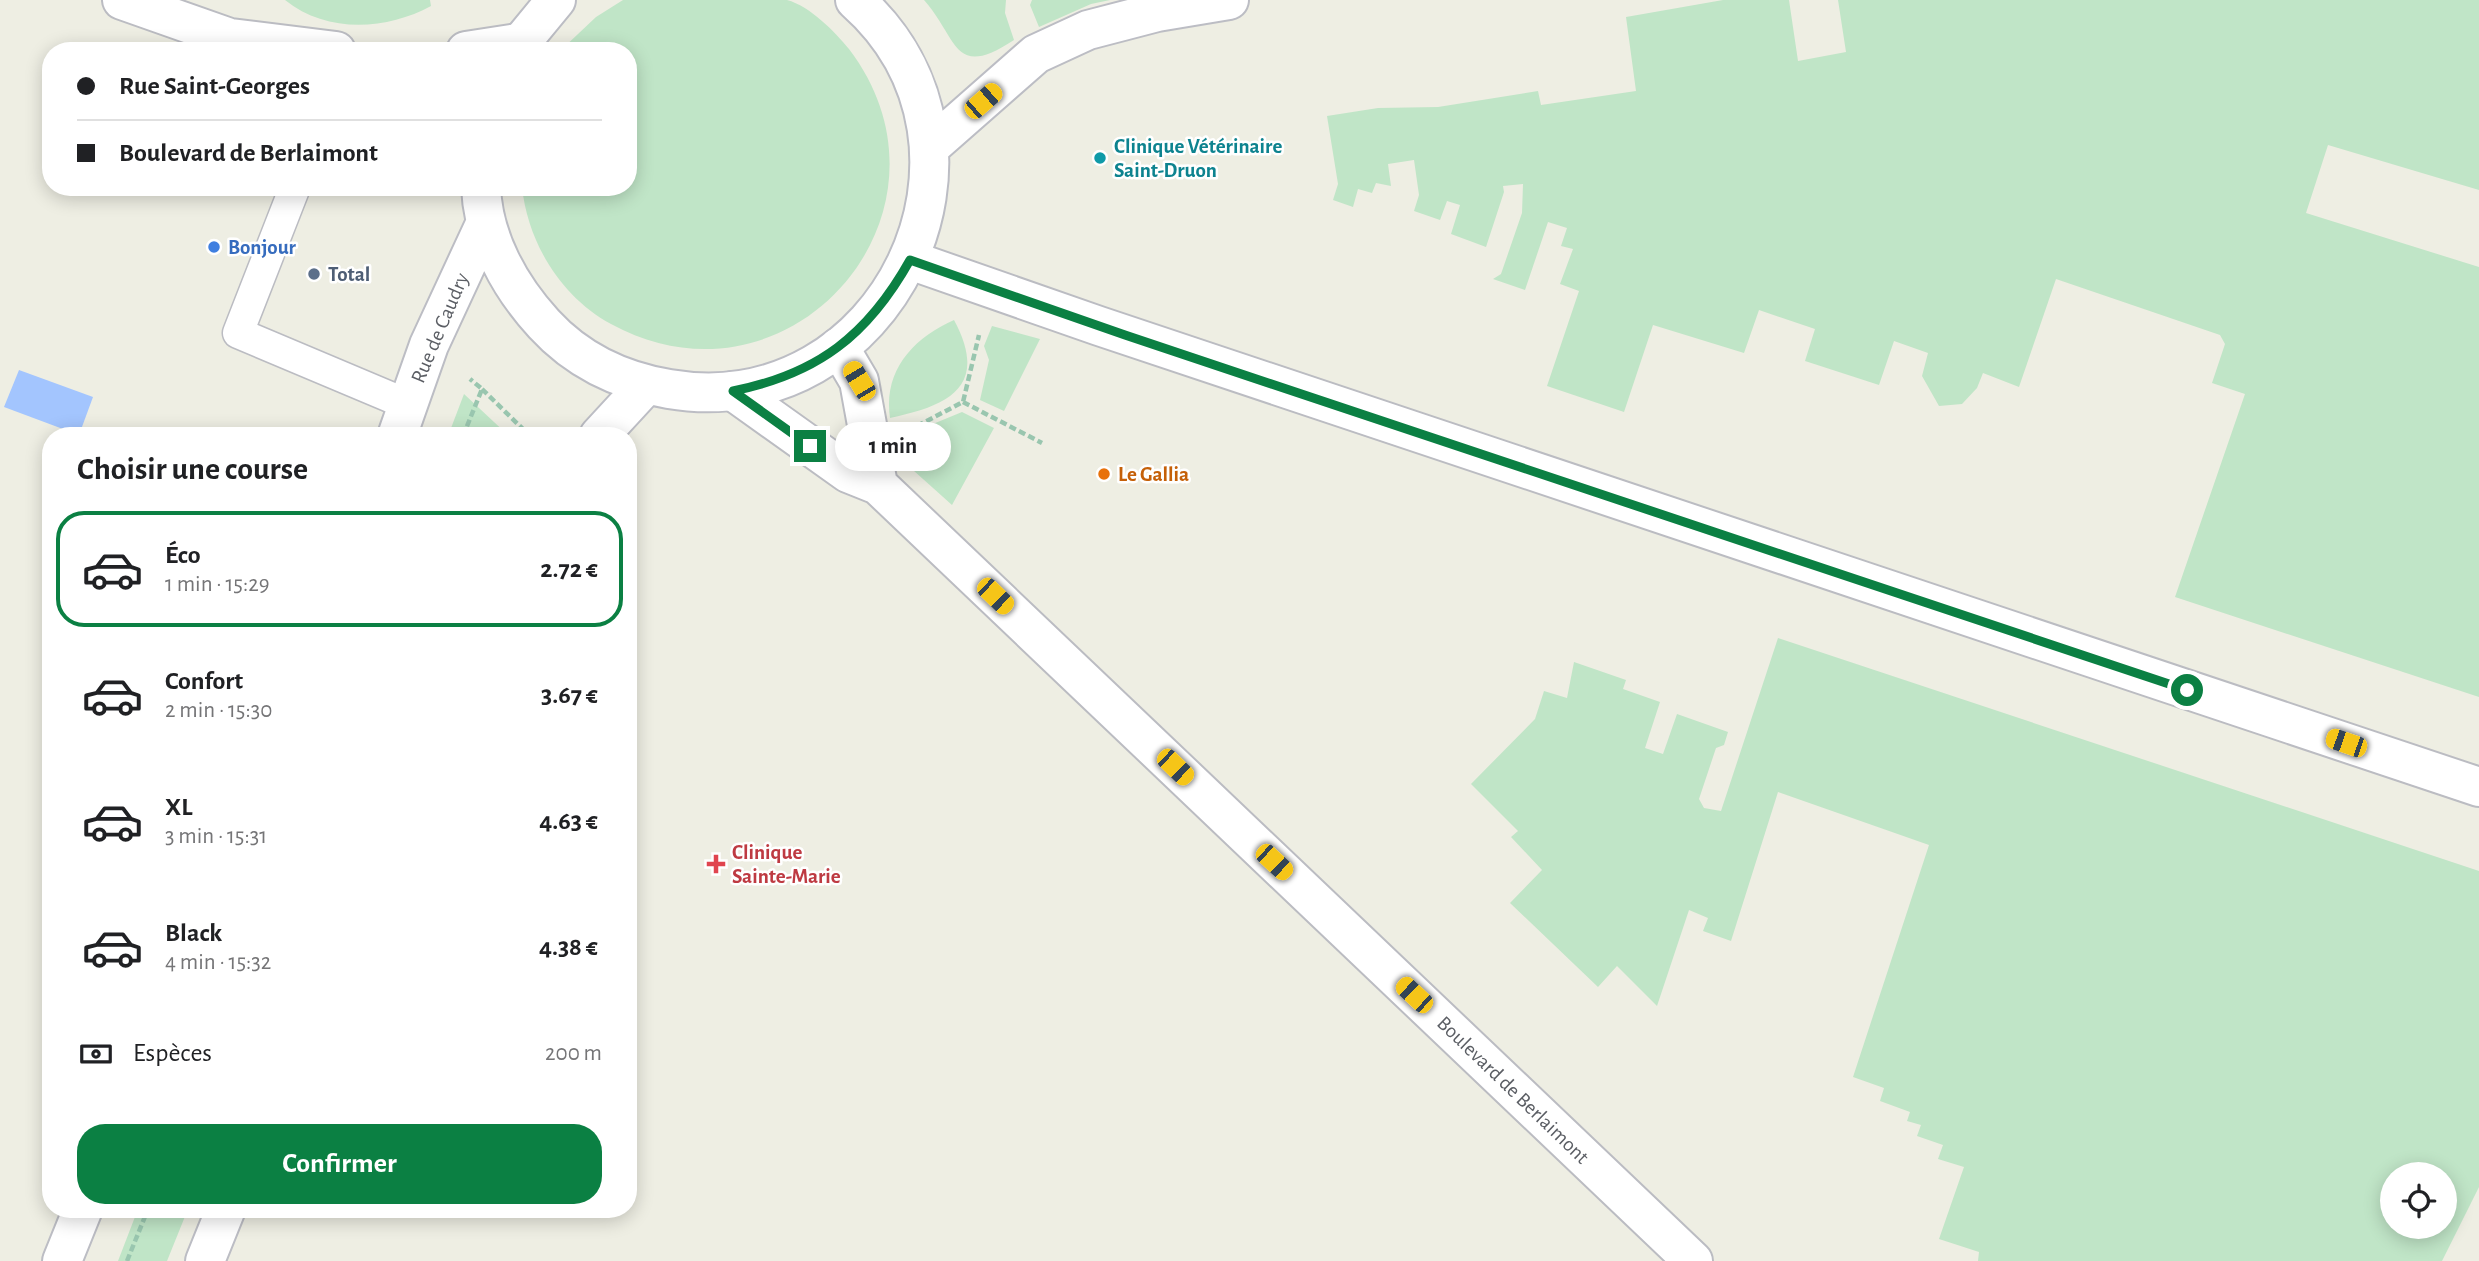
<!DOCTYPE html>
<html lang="fr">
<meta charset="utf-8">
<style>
:root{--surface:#fff;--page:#f6f6f6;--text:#202124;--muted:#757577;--line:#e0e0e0;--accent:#0b8043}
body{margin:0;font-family:"Alegreya Sans",sans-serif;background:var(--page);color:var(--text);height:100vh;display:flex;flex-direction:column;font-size:26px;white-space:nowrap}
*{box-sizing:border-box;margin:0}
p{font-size:23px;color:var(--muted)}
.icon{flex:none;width:38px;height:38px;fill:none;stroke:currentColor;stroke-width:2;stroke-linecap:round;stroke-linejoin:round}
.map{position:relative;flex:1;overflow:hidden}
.sheet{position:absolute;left:42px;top:427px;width:595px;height:791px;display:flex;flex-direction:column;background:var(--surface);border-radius:28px;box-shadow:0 4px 18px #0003}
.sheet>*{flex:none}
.top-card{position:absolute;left:42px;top:42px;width:595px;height:154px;border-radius:28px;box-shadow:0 4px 18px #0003;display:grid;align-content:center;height:154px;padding:0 35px;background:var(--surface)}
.buttons{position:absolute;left:2380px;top:1162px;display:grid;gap:14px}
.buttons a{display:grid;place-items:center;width:77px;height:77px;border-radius:50%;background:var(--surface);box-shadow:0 4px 18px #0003;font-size:35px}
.end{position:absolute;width:32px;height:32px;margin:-16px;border:9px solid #0b8043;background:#fff;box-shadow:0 0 0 4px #fff}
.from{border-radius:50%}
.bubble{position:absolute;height:49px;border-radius:24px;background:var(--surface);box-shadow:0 4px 18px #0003;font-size:23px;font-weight:600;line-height:49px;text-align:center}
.car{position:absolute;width:21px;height:42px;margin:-21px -10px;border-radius:9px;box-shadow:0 0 5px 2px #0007;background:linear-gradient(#f5c518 24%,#345 0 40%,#f5c518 0 76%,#345 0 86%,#f5c518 0)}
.top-card b{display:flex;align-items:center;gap:24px;height:66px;font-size:26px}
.top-card b+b{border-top:2px solid var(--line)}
.top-card i{width:18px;height:18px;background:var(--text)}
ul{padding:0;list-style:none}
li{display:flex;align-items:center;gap:21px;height:116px;margin:0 14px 10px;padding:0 21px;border:4px solid transparent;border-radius:28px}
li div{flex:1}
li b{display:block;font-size:26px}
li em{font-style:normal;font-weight:600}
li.selected{border-color:var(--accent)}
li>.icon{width:63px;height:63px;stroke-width:1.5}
h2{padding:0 35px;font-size:32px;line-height:84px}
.pay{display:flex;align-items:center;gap:18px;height:77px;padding:0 35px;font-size:26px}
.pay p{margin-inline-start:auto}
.action{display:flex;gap:14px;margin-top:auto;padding:14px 35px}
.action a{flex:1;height:80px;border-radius:28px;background:var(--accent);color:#fff;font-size:28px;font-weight:600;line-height:80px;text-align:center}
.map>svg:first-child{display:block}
</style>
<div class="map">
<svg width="2479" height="1261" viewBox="0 0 2479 1261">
<rect width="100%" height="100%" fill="#eeeee3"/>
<!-- green -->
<path fill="#c0e5c7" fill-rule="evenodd" d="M 285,0 L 430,0 L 431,6 C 387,30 327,34 285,0 Z
M 623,0 C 664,0 704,0 745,0 C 758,0 775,0 787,0 C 810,6 835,32 849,49 C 973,212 790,422 611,324 C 561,297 528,243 522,187 L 628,187 L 628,51 L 560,51 L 596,17 Z
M 924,0 L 1006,0 L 1005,13 L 1014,40 C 953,80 959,40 924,0 Z
M 1032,0 L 1110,0 L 1091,4 L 1039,27 L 1030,5 Z
M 1723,0 L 1789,0 L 1798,61 L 1846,52 L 1838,0 L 2479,0 L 2479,190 L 2328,145 L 2306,213 L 2479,267 L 2479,697 L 2175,597 L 2245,394 L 2212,383 L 2225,344 L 2220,335 L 2056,279 L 2019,387 L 1983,373 L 1977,388 L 1962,404 L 1939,406 L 1922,376 L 1928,353 L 1894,341 L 1879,385 L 1805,361 L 1815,329 L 1759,310 L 1744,353 L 1653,325 L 1624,412 L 1547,386 L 1579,291 L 1560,284 L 1573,249 L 1561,246 L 1567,228 L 1548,222 L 1525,290 L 1493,279 L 1501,274 L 1522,213 L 1523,184 L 1503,186 L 1504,192 L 1486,247 L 1451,234 L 1460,205 L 1447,201 L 1440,220 L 1414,211 L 1419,195 L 1414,160 L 1388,164 L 1391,186 L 1376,183 L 1372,193 L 1358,189 L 1353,207 L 1333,200 L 1338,184 L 1327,116 L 1378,108 L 1438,107 L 1538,91 L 1541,105 L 1636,91 L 1626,17 Z
M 954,320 C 990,387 948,406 890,418 C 883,371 913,338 954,320 Z
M 992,326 L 1040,339 L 1004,411 L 980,400 L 989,360 L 984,346 Z
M 464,394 L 509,436 L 448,436 Z
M 962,412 L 994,428 L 952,505 L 904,462 L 894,440 Z
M 1778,638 L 2479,871 L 2479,1187 L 2442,1261 L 1978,1261 L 1979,1252 L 1939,1239 L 1964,1167 L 1938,1159 L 1943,1145 L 1917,1136 L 1921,1125 L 1907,1121 L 1910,1112 L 1880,1101 L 1884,1088 L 1853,1077 L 1929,845 L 1778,792 L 1731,941 L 1703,931 L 1708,918 L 1689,910 L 1657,1006 L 1617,966 L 1598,987 L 1510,903 L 1542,870 L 1511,837 L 1518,831 L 1471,784 L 1535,719 L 1544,691 L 1567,698 L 1574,662 L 1626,680 L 1623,689 L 1660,702 L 1645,748 L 1663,754 L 1677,714 L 1728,732 L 1724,745 L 1716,748 L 1699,799 L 1704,808 L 1721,811 ZM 2392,1174 L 2445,1174 L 2445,1227 L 2392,1227 Z
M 138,1209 L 188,1209 L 167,1261 L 118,1261 Z"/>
<!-- water -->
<path fill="#a3c5fe" d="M 19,370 L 93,397 L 79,435 L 4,407 Z"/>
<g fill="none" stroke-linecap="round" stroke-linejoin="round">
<defs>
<path id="service" d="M 295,187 L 238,333 L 409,405"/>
<path id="minor" d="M 910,260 L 1099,326 L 2479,787
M 839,347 L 859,381 L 878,485
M 733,391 L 848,473 L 878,485 L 1693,1261"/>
<path id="tertiary" d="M 122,0 L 227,37 L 255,51
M 231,38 L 336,51
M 466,51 L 518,43"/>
<path id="secondary" d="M 514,51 L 556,0
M 929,148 L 1036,54 L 1088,30 L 1157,12 L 1229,0
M 481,187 C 483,239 510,287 544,324 C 577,360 621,381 669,389 C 887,426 1021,147 855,0
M 397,436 L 429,345 L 486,222
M 599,436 L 646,385
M 62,1261 L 83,1209
M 205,1261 L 226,1209"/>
</defs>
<!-- service casing -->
<use href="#service" stroke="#bbbcc2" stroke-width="33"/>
<!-- minor casing -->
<use href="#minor" stroke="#bbbcc2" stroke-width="42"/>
<!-- tertiary casing -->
<use href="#tertiary" stroke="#bbbcc2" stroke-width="42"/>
<!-- secondary casing -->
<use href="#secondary" stroke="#bcbdc4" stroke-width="42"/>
<!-- path -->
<path stroke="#99c6af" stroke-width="4.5" stroke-dasharray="7 3.5" stroke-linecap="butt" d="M 482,389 L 530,436
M 963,402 L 1042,443
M 917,426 L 963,402 L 979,335
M 463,436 L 482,389 L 470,379
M 127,1261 L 148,1209"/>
<!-- service -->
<use href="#service" stroke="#fff" stroke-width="30"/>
<!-- minor -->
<use href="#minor" stroke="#fff" stroke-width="38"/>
<!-- tertiary -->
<use href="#tertiary" stroke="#fff" stroke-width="38"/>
<!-- secondary -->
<use href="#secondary" stroke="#fff" stroke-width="38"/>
</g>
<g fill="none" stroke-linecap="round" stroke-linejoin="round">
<!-- route -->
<path stroke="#0b8043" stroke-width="9" d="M 810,446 L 733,391 C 818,374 868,335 910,260 L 1125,335 L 2187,690"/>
</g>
<!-- markers -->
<circle fill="#0f9aa8" stroke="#fff" stroke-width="2.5" cx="1100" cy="158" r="7"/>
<circle fill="#3f7fe0" stroke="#fff" stroke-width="2.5" cx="214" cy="247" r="7"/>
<circle fill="#5c6f8a" stroke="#fff" stroke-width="2.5" cx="314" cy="274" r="7"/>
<circle fill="#e8710a" stroke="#fff" stroke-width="2.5" cx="1104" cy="474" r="7"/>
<path fill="#e0444e" stroke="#fff" stroke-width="2.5" d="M712.5 853.5h7v7h7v7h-7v7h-7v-7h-7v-7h7z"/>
<g text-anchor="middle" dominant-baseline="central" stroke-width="5" stroke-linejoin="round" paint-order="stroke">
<!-- culture labels -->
<g font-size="21" font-weight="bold" fill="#0d838f" stroke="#fff" text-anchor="start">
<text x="1114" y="146">Clinique Vétérinaire<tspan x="1114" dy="24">Saint-Druon</tspan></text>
</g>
<!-- shop labels -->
<g font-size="21" font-weight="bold" fill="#366cbe" stroke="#fff" text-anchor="start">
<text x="228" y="247">Bonjour</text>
</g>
<!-- service labels -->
<g font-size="21" font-weight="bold" fill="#4e5e75" stroke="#fff" text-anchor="start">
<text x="328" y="274">Total</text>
</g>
<!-- street labels -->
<g font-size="21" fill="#5b5e64" stroke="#fff">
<text transform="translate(440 328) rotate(-67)">Rue de Caudry</text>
<text transform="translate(1513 1090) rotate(44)">Boulevard de Berlaimont</text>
</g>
<!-- food labels -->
<g font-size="21" font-weight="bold" fill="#c56008" stroke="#fff" text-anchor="start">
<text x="1118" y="474">Le Gallia</text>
</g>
<!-- health labels -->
<g font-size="21" font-weight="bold" fill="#be3a42" stroke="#fff" text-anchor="start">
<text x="732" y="852">Clinique<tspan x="732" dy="24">Sainte-Marie</tspan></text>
</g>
</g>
</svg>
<div class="buttons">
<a><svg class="icon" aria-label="locate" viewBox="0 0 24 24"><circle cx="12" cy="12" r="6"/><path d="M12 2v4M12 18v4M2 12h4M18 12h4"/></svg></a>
</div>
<i class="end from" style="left:2187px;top:690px"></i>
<i class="end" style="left:810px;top:446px"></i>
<div class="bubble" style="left:835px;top:422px;width:116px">1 min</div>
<i class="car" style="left:983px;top:101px;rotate:49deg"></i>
<i class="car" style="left:859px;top:381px;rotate:329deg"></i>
<i class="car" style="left:995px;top:596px;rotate:134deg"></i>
<i class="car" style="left:2346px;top:743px;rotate:289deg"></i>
<i class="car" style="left:1175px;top:767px;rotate:134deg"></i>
<i class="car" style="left:1274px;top:862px;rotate:133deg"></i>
<i class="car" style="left:1414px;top:995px;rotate:313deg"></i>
<div class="top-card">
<b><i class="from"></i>Rue Saint-Georges</b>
<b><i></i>Boulevard de Berlaimont</b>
</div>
<section class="sheet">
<h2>Choisir une course</h2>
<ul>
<li class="selected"><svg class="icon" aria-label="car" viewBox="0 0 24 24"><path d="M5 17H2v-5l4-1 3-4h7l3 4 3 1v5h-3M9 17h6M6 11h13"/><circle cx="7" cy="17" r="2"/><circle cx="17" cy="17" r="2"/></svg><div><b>Éco</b><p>1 min · 15:29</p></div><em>2.72 €</em></li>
<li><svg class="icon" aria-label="car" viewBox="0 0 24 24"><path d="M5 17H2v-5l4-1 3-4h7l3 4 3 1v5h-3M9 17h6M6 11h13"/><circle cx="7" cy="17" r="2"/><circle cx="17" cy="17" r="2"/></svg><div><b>Confort</b><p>2 min · 15:30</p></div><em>3.67 €</em></li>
<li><svg class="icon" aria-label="car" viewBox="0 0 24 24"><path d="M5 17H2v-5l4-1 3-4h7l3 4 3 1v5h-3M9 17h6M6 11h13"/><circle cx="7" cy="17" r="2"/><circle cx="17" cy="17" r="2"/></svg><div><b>XL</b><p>3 min · 15:31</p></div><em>4.63 €</em></li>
<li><svg class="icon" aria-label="car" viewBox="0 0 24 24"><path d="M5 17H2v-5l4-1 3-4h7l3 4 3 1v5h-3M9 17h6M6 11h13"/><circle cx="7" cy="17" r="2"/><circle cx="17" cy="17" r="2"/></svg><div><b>Black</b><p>4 min · 15:32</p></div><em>4.38 €</em></li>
</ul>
<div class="pay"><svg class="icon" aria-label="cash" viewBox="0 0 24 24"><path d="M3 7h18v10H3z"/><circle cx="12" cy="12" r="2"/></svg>Espèces<p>200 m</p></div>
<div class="action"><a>Confirmer</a></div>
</section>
</div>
